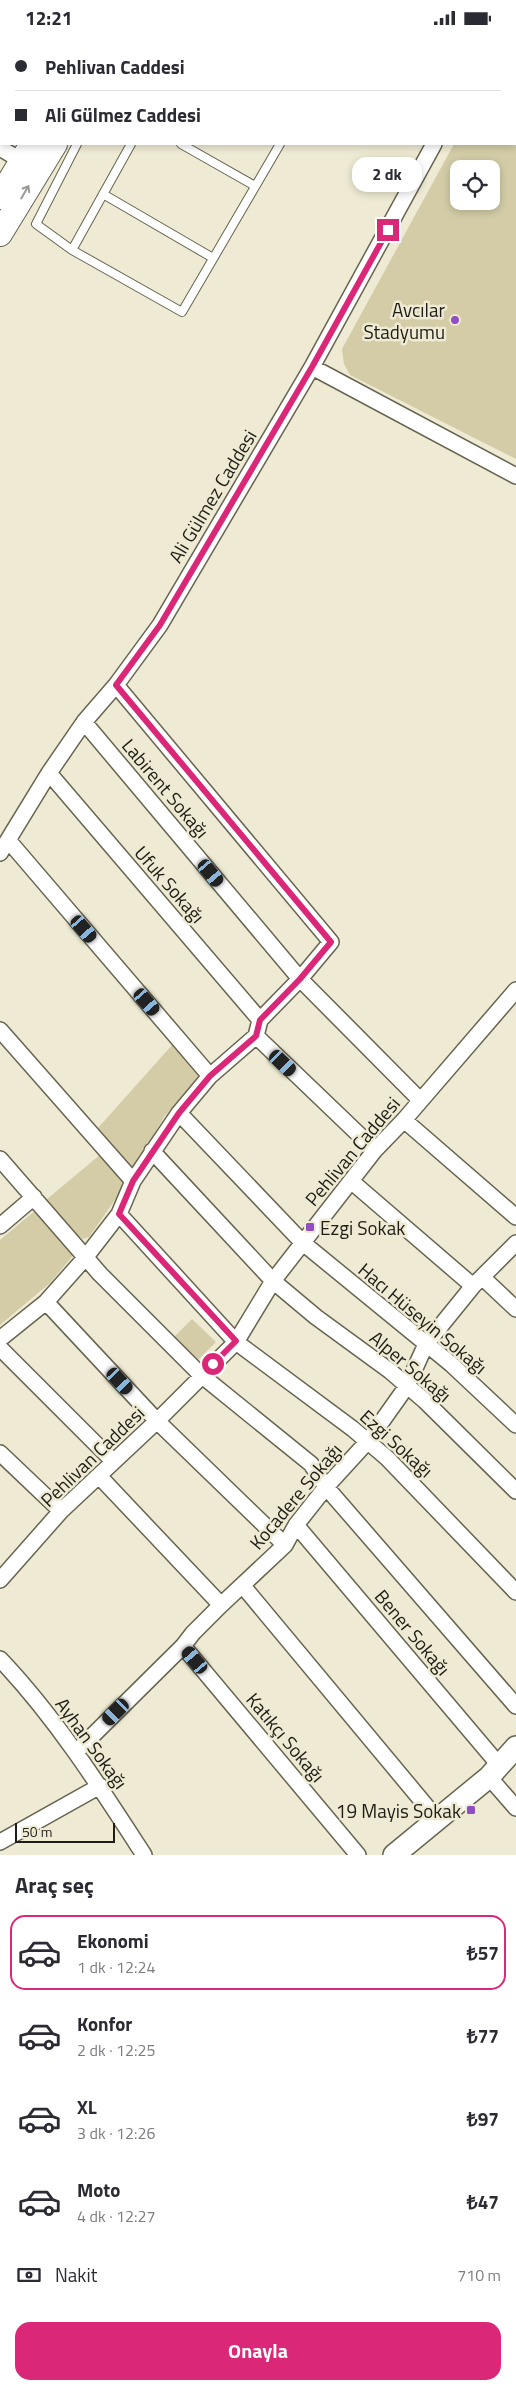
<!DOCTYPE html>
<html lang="tr">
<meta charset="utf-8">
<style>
:root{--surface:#fff;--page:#f2f2f3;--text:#2b2b33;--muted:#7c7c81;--line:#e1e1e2;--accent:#db2777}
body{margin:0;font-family:"Titillium Web",sans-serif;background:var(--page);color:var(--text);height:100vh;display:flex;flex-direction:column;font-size:19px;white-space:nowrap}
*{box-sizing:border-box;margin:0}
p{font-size:16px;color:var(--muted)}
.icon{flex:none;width:28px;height:28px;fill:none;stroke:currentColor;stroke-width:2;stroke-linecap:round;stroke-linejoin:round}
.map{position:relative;height:1820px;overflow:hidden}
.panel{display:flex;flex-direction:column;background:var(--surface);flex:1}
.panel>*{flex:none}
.banner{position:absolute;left:0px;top:0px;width:516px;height:110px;box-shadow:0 2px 8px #0003;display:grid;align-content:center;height:110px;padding:0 15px;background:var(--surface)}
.controls{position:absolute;left:450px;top:125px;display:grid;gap:10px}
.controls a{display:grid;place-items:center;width:50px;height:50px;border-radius:10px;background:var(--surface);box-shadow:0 2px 8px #0003;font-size:25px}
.scale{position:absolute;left:15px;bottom:12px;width:100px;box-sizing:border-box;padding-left:5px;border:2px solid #1f1d15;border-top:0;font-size:14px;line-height:18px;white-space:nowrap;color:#1f1d15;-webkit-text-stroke:4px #eeead3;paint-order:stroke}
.end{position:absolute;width:22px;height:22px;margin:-11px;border:6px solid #db2777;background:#fff;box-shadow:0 0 0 2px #fff}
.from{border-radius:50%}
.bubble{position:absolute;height:35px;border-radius:15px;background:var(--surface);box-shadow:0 2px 8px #0003;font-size:16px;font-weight:700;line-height:35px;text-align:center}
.car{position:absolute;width:15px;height:30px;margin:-15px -8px;border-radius:6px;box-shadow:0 0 4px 1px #0007;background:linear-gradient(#222 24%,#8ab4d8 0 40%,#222 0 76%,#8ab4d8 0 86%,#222 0)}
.banner b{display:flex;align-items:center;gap:18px;height:48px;font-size:19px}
.banner b+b{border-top:1px solid var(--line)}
.banner i{width:12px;height:12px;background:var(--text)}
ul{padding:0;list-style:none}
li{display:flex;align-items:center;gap:15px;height:75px;margin:0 10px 8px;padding:0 5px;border:2px solid transparent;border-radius:15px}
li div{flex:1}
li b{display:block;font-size:19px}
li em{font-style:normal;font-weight:700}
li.selected{border-color:var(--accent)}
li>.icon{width:45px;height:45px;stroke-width:1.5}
h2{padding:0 15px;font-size:22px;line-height:60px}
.pay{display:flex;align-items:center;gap:12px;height:55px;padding:0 15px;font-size:19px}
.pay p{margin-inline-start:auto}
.action{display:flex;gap:10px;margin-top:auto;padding:10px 15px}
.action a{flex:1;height:58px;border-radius:15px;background:var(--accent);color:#fff;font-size:20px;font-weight:700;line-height:58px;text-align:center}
.status{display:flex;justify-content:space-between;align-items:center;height:35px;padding:0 25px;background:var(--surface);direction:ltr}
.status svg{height:14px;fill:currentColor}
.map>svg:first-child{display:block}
</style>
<div class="status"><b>12:21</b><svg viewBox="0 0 49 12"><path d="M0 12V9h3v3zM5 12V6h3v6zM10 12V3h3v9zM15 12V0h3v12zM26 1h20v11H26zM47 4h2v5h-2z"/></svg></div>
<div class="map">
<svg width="516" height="1820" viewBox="0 0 516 1820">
<rect width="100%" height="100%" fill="#eeead3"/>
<!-- green -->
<path fill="#d3cca7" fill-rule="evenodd" d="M 454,109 L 516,109 L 516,424 L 350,340 L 344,329 L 342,314 ZM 459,134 L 491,134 L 491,166 L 459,166 Z
M 173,1009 L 201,1038 L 164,1082 L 134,1134 L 98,1093 Z
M 101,1119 L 122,1145 L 124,1152 L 89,1202 L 83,1204 L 78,1201 L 46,1165 Z
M 37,1174 L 75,1218 L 50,1248 L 0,1290 L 0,1205 Z
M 192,1284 L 216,1307 L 195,1328 L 171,1305 Z"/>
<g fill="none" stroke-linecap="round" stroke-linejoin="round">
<defs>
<path id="service" d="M 229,0 L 231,1
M 151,1 L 152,0
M 344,1 L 345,0
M 77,109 L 36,189 L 72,215 L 182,277 L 280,109
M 181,109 L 255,151
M 103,159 L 213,223
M 72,215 L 131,109"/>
<path id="minor" d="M 487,0 L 490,1
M 0,8 L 1,9
M 515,12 L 516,13
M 0,113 L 22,126
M 312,332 L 516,441
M 84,687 L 300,944 L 420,1065
M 49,738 L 260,985
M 8,805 L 210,1041
M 0,818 L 49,738 L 84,687 L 116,650 L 160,590 L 312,332 L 434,109
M 0,995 L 133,1146
M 256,1001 L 375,1115
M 179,1078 L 303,1208 L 451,1329 L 516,1390
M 404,1085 L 516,1182
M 152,1116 L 273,1246 L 316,1282 L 390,1336 L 425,1366 L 516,1456
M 0,1124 L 100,1239 L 201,1340 L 311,1429 L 326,1452 L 516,1671
M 351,1146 L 473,1251
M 119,1179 L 236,1307 L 353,1394 L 387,1423 L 516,1557
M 0,1191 L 34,1162
M 482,1242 L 516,1274
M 46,1267 L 157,1386 L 285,1510
M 0,1304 L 46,1267 L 85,1223 L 119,1179 L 133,1146 L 179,1078 L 210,1041 L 256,1001 L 260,985 L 300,944 L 331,907 L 116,650
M 0,1313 L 113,1426
M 0,1418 L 61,1476
M 99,1441 L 221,1570
M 296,1490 L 499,1730
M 0,1545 L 61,1476 L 157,1386 L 236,1307 L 273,1246 L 375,1115 L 404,1085 L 516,955
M 243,1551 L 437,1784
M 183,1611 L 358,1820
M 0,1624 C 56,1683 100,1752 144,1820
M 76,1717 L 183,1611 L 193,1598 L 221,1570 L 285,1510 L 296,1490 L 326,1452 L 368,1406 L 407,1351 L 426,1309 L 473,1251 L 516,1208
M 489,1742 L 516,1773
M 0,1807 L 100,1751"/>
<path id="secondary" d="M 394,1820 L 489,1742 L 516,1712"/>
<path id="primary" d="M 397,0 L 399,1
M 93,1 L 94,0
M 117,1 L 118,0
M 515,88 L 516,89
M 0,162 L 32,109
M 0,199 L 55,109"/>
</defs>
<!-- service casing -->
<use href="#service" stroke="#676450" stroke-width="10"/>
<!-- minor casing -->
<use href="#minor" stroke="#676450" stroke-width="18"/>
<!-- secondary casing -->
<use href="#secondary" stroke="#676450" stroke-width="24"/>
<!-- primary casing -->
<use href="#primary" stroke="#676450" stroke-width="26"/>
<!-- service -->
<use href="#service" stroke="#fff" stroke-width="8"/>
<!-- minor -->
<use href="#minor" stroke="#fff" stroke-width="15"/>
<!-- secondary -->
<use href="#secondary" stroke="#fff" stroke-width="21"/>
<!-- primary -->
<use href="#primary" stroke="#fff" stroke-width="24"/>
</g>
<!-- one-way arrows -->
<defs><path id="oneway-shaft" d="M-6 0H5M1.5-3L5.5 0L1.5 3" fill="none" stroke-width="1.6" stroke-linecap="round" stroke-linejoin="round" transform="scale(1.25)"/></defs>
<use stroke="#9a9996" href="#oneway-shaft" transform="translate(25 157) rotate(-60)"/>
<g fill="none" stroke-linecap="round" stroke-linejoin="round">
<!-- route -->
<path stroke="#db2777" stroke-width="6" d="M 213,1329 L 236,1306 L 119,1179 L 133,1146 L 179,1078 L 210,1041 L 256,1001 L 260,985 L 300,944 L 331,907 L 116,650 L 160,590 L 312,332 L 388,195"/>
</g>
<!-- markers -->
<g fill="#914ec3" stroke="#eeead3" stroke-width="2">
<circle cx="455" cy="285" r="5"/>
<rect x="305" y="1187" width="10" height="10" rx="2.5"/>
<rect x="466" y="1770" width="10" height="10" rx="2.5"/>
</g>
<g text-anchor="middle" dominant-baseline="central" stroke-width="5" stroke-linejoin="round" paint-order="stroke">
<!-- poi labels -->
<g font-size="19" fill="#1f1d15" stroke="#eeead3" text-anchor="end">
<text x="445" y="274">Avcılar<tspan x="445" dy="22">Stadyumu</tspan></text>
<text x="320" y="1192" text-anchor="start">Ezgi Sokak</text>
<text x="461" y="1775">19 Mayis Sokak</text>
</g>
<!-- street labels -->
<g font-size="19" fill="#1f1d15" stroke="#eeead3">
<text transform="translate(212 461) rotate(-59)">Ali Gülmez Caddesi</text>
<text transform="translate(166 753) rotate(50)">Labirent Sokağı</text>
<text transform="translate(170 849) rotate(49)">Ufuk Sokağı</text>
<text transform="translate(352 1116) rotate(-50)">Pehlivan Caddesi</text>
<text transform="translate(423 1283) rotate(40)">Hacı Hüseyin Sokağı</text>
<text transform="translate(411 1331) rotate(40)">Alper Sokağı</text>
<text transform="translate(397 1408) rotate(42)">Ezgi Sokağı</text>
<text transform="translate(92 1421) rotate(-44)">Pehlivan Caddesi</text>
<text transform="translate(295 1461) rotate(-50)">Kocadere Sokağı</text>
<text transform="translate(413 1597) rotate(50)">Bener Sokağı</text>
<text transform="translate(286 1702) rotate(50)">Katıkçı Sokağı</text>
<text transform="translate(92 1708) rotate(54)">Ayhan Sokağı</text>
</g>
</g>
</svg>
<div class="controls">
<a><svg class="icon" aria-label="locate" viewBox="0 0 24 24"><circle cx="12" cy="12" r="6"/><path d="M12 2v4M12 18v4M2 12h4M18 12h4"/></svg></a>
</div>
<div class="scale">50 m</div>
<i class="end from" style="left:213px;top:1329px"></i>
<i class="end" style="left:388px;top:195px"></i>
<div class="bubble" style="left:352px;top:122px;width:70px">2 dk</div>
<i class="car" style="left:211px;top:838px;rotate:140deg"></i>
<i class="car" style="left:84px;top:894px;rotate:139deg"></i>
<i class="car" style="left:147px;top:967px;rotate:139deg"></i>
<i class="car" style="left:283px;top:1028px;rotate:134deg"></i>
<i class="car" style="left:120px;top:1346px;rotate:137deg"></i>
<i class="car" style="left:195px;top:1625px;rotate:320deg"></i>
<i class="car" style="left:116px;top:1677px;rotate:225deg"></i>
<div class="banner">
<b><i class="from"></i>Pehlivan Caddesi</b>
<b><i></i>Ali Gülmez Caddesi</b>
</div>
</div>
<section class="panel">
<h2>Araç seç</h2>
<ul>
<li class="selected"><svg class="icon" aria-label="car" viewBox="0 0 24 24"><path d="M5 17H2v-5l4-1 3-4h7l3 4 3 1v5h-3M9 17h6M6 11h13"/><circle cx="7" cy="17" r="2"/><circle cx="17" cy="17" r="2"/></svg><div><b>Ekonomi</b><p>1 dk · 12:24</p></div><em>₺57</em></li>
<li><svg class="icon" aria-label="car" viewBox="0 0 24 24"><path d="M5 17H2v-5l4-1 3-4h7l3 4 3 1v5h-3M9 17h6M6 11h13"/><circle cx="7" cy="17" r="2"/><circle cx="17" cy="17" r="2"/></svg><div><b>Konfor</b><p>2 dk · 12:25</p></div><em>₺77</em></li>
<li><svg class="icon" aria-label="car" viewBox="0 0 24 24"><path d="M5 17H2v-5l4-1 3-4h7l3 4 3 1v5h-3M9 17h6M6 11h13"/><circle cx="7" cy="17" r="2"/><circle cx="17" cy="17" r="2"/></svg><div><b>XL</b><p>3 dk · 12:26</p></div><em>₺97</em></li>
<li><svg class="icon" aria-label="car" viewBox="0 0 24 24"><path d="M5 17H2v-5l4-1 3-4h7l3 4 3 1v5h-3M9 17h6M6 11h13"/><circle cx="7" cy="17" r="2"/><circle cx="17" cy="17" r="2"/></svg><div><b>Moto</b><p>4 dk · 12:27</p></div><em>₺47</em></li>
</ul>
<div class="pay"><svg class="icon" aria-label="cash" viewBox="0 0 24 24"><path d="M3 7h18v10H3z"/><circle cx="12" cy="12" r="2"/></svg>Nakit<p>710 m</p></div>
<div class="action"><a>Onayla</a></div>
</section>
